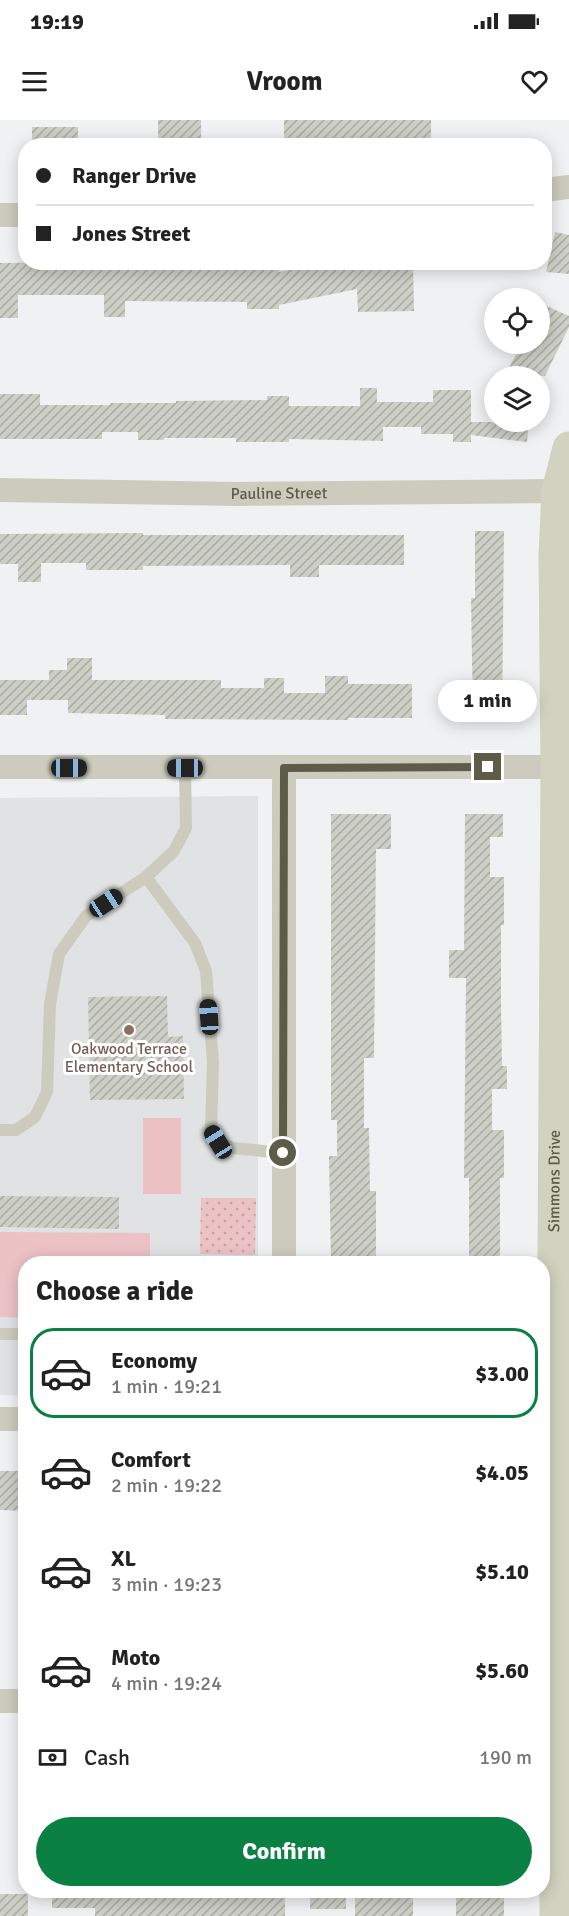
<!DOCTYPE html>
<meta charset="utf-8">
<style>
:root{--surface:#fff;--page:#f6f6f6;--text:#222;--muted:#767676;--line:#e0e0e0;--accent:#0b8043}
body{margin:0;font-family:Signika,sans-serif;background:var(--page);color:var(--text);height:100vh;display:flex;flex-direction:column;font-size:22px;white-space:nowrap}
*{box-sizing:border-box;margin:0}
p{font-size:20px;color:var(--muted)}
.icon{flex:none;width:33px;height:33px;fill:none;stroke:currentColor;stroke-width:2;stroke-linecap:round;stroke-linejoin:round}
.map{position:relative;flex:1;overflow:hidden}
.side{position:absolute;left:18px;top:1136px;width:532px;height:642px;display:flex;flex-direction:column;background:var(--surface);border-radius:24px;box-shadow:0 3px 15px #0003}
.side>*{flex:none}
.guide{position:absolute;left:18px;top:18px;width:534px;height:132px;border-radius:24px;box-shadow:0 3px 15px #0003;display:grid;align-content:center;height:132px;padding:0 18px;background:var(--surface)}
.buttons{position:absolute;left:484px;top:168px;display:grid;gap:12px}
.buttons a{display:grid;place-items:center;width:66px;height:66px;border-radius:50%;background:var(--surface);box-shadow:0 3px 15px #0003;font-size:30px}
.end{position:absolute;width:27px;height:27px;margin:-14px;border:8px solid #5c5c49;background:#fff;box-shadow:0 0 0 3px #fff}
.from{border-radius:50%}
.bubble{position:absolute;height:42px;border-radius:21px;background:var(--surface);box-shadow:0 3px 15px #0003;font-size:20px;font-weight:700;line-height:42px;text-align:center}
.car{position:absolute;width:18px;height:36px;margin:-18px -9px;border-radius:8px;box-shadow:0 0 4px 2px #0007;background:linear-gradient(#222 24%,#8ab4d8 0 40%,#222 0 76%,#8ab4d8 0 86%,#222 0)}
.guide b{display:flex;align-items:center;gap:21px;height:57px;font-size:22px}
.guide b+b{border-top:2px solid var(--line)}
.guide i{width:15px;height:15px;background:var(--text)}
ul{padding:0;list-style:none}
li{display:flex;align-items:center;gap:18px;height:90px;margin:0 12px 9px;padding:0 6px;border:3px solid transparent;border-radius:24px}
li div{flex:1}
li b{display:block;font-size:22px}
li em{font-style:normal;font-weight:700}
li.current{border-color:var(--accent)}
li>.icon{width:54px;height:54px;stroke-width:1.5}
h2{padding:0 18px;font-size:27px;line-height:72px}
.pay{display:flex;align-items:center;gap:15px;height:66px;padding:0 18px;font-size:22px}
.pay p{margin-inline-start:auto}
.button{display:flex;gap:12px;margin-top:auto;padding:12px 18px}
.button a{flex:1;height:69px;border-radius:36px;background:var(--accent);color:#fff;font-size:24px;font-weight:700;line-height:69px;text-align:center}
.status{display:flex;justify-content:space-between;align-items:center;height:42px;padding:0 30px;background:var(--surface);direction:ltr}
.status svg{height:16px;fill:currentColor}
header{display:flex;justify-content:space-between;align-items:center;height:78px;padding:0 18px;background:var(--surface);font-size:27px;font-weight:700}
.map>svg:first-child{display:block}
</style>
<div class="status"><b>19:19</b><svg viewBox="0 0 49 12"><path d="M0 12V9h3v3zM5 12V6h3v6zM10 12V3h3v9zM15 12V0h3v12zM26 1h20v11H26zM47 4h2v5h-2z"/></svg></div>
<header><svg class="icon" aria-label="menu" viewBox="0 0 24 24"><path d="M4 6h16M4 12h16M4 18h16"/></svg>Vroom<svg class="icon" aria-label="heart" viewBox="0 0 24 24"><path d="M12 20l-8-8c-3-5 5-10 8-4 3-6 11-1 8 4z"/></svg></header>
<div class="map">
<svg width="569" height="1796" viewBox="0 0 569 1796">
<defs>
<pattern id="grass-dots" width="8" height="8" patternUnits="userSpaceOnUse" patternTransform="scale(1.5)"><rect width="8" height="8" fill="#ecc2c5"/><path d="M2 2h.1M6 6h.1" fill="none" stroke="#c2a1a2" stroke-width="1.8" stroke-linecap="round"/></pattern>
<pattern id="building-hatch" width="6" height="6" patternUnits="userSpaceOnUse" patternTransform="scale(1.5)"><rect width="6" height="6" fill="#cdcfc7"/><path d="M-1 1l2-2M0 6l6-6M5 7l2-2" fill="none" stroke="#aaaba4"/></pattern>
</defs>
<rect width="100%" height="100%" fill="#f0f1f2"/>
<!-- education -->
<path fill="#e1e2e3" d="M 258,676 L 258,1143 L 26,1143 L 25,1276 L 0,1275 L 0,678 Z"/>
<!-- grass -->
<path fill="url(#grass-dots)" d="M 201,1078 L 256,1078 L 255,1135 L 200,1134 Z"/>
<!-- pitch -->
<path fill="#ecc2c5" d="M 143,998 L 181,998 L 181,1074 L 143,1074 Z
M 0,1112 L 150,1113 L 150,1143 L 26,1143 L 25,1198 L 0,1197 Z"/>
<!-- building -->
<path fill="url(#building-hatch)" d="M 158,0 L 201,0 L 201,20 L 183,20 L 183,26 L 158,26 Z
M 284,0 L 431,0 L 431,26 L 284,26 Z
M 32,7 L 78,7 L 78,26 L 32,26 Z
M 555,112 L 569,115 L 569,154 L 546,152 Z
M 95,142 L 95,146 L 183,146 L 183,143 L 202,143 L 202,146 L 279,146 L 279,152 L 326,142 L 413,142 L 414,191 L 358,192 L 357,169 L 279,185 L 279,189 L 247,189 L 247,182 L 125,181 L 125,197 L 104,197 L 104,175 L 18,175 L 18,198 L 0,198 L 0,143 Z
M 540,183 L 569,196 L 569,207 L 545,256 L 505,256 L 521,224 L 540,224 Z
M 360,268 L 377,268 L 377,282 L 433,282 L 433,270 L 471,270 L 471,302 L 529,302 L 527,322 L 471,315 L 471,322 L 453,322 L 453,314 L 421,314 L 421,307 L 383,307 L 383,321 L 289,319 L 289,322 L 236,322 L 236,318 L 164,318 L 164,320 L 138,320 L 138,312 L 102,312 L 102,319 L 0,319 L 0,274 L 40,274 L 40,285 L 110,285 L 110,283 L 176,283 L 176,281 L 267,280 L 267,276 L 289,276 L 289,286 L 360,286 Z
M 475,411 L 504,411 L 502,600 L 473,600 L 471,478 L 475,478 Z
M 143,413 L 143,415 L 404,415 L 404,445 L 319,445 L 319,457 L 290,457 L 290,445 L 143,446 L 143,450 L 86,450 L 86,443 L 41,443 L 41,462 L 18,462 L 18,444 L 0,444 L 0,414 Z
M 67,538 L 92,538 L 92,560 L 221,560 L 221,568 L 264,568 L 264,558 L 284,558 L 284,573 L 325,573 L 325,556 L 348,556 L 348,564 L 412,564 L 412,598 L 348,598 L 348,600 L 165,599 L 165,595 L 68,593 L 68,580 L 27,580 L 27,595 L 0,595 L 0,560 L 49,560 L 49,550 L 67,550 Z
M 331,694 L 391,694 L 391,729 L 376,729 L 374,938 L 364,938 L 364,1008 L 369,1008 L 370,1071 L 376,1071 L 376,1143 L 331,1143 L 329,1036 L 337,1036 L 337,1000 L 331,1000 Z
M 465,694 L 503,694 L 503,717 L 490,717 L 490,757 L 504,757 L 504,805 L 501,805 L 501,883 L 502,946 L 507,946 L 507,969 L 492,969 L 492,1010 L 504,1010 L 504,1058 L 500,1058 L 500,1143 L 469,1143 L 469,1058 L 464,1058 L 466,858 L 449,858 L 449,830 L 464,830 Z
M 167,876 L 168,917 L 183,916 L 184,979 L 90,980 L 88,877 Z
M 0,1076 L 119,1077 L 119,1109 L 0,1107 Z
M 0,1351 L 26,1351 L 26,1391 L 0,1390 Z
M 52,1770 L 144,1770 L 144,1778 L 246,1778 L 246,1775 L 285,1775 L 285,1796 L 95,1796 L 95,1788 L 52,1788 Z
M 310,1770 L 346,1770 L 346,1789 L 310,1789 Z
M 0,1774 L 28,1774 L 28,1796 L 0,1796 Z
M 456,1775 L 504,1775 L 504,1796 L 456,1796 Z
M 355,1778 L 413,1778 L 413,1796 L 355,1796 Z"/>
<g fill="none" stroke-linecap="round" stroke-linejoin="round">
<!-- lane -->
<path stroke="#cccbbd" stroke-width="12" d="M 146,757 L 195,823 L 206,851 L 213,942 L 211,1011 L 218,1022 L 233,1028 L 283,1033
M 0,1010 L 16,1010 L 35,997 L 47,972 L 50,884 L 59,834 L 86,796 L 146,757 L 174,731 L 186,708 L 185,648
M 0,1214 L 26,1214"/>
<!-- street -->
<g stroke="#cccbbd" stroke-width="24">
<path d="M 544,70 L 569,67"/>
<path d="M 0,95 L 26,95"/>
<path id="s1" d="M 0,370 L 237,374 L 558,371"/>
<path d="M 0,647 L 569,647"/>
<path d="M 284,648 L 284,1143"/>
<path d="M 0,1299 L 26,1299"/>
<path d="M 0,1581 L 26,1581"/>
</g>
<!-- secondary -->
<path stroke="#d1d2bf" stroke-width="33" id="s2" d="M 556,1796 L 556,1584 L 553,1302 L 557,647 L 555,435 L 558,371 L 569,328"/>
</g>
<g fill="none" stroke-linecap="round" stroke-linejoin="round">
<!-- route -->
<path stroke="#5c5c49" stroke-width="8" d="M 283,1033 L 284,648 L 488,647"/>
</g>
<!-- markers -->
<circle fill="#8d6e63" stroke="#fff" stroke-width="2" cx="129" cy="910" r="6"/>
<g text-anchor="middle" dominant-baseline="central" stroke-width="6" stroke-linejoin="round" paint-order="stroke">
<!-- street labels -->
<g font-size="16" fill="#5c5c49" stroke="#fff">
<text stroke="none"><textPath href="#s1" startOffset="279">Pauline Street</textPath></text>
<text stroke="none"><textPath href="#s2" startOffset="735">Simmons Drive</textPath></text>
</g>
<!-- education labels -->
<g font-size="16" fill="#785e54" stroke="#fff">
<text x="129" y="929">Oakwood Terrace<tspan x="129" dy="18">Elementary School</tspan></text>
</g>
</g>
</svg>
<div class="buttons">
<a><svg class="icon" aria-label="locate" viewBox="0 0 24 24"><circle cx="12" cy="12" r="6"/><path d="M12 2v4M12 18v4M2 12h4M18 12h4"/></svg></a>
<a><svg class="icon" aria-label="layers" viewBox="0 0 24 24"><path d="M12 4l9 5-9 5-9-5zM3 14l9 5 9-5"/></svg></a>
</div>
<i class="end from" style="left:283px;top:1033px"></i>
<i class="end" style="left:488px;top:647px"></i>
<div class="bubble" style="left:438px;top:560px;width:99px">1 min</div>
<i class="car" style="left:69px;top:648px;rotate:90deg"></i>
<i class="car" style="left:185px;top:648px;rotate:270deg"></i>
<i class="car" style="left:106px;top:783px;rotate:57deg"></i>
<i class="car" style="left:209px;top:897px;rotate:356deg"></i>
<i class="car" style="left:218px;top:1022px;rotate:328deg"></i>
<div class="guide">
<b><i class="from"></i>Ranger Drive</b>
<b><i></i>Jones Street</b>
</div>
<section class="side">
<h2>Choose a ride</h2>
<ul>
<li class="current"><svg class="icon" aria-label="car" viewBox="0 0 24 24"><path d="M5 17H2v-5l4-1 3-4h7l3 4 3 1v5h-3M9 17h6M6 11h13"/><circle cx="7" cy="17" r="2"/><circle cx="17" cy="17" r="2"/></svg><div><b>Economy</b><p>1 min · 19:21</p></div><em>$3.00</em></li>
<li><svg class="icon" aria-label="car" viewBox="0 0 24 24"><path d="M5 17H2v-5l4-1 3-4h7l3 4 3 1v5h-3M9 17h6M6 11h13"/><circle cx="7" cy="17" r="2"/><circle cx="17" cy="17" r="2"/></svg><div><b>Comfort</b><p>2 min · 19:22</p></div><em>$4.05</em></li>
<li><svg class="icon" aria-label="car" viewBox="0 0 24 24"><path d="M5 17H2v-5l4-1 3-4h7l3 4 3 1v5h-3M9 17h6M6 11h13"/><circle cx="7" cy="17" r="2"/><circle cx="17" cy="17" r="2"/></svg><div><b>XL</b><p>3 min · 19:23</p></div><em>$5.10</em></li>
<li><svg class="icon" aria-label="car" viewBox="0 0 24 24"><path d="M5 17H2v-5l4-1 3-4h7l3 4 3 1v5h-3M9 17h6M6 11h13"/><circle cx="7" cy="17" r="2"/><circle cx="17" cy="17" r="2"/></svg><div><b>Moto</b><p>4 min · 19:24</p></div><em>$5.60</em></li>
</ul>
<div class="pay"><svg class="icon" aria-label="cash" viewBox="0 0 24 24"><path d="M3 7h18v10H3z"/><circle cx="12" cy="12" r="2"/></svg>Cash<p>190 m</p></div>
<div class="button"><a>Confirm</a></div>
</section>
</div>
